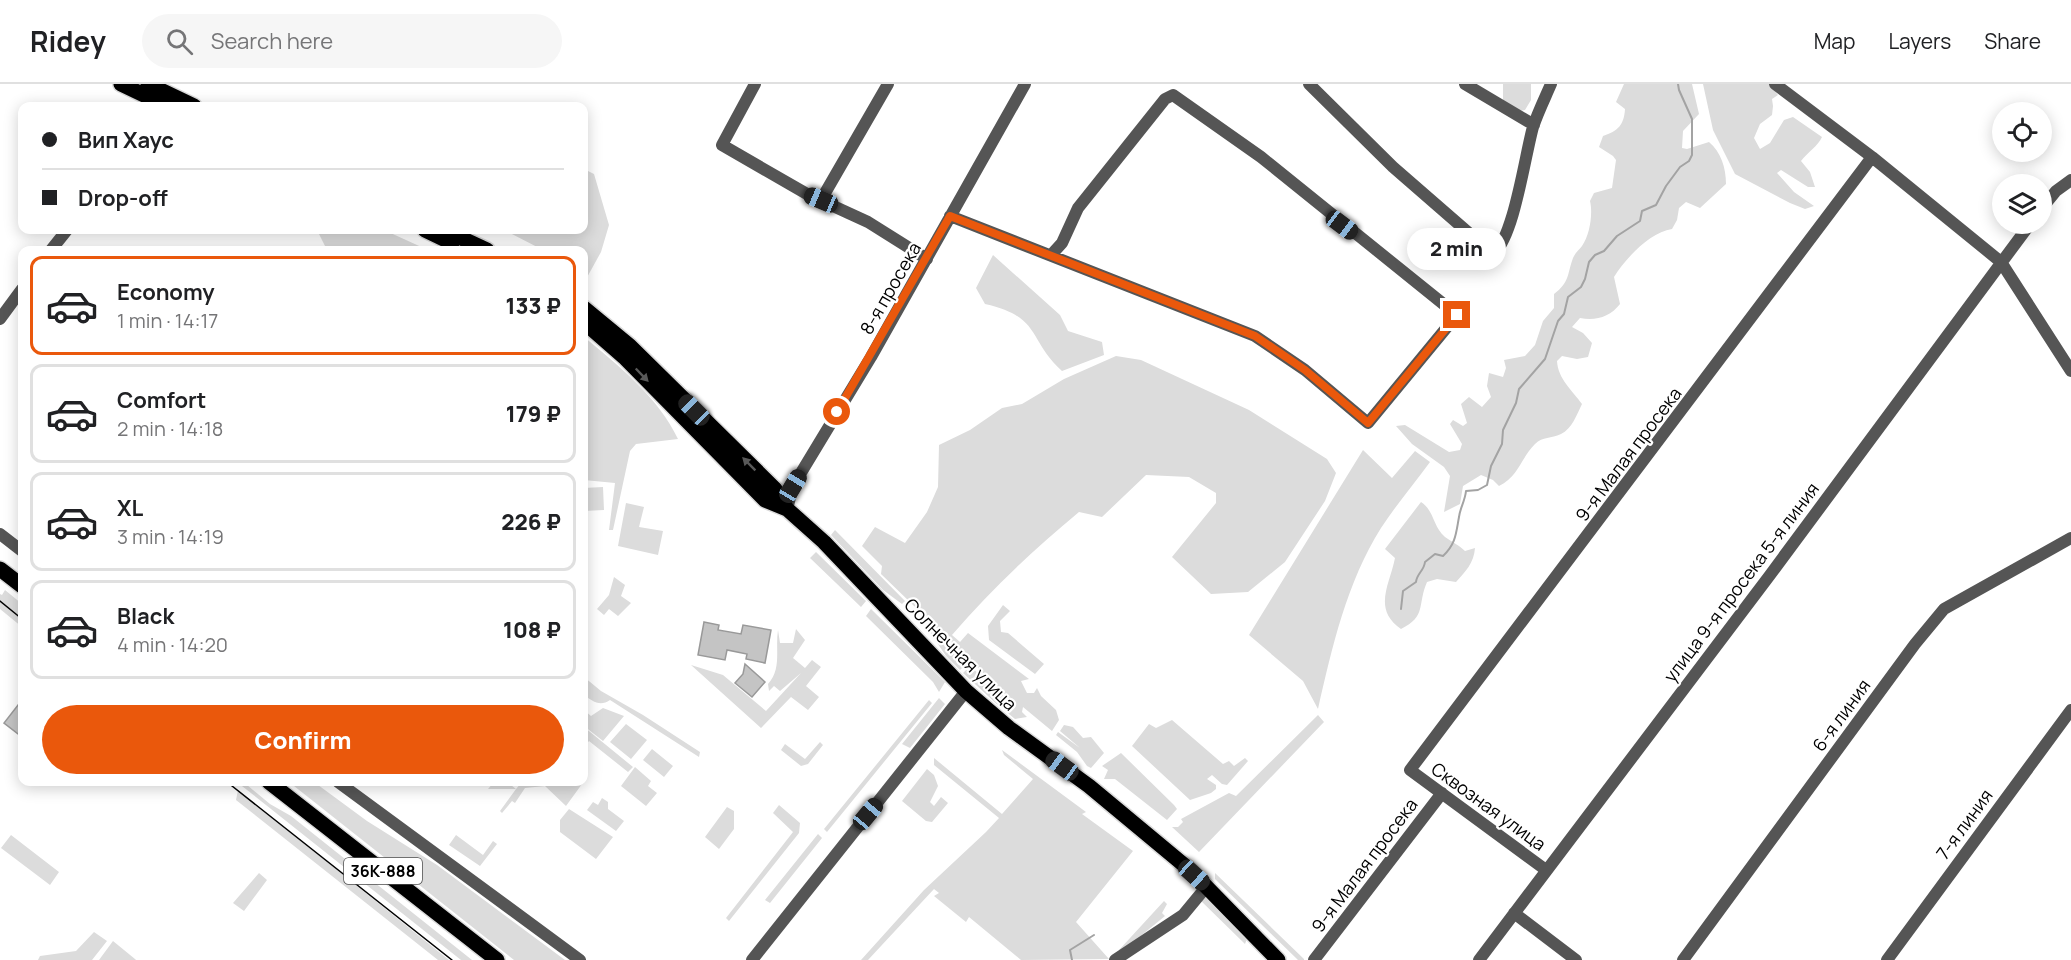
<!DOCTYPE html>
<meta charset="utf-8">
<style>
:root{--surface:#fff;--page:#f6f6f6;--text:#202124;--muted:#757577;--line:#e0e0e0;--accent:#ea580c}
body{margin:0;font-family:Manrope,sans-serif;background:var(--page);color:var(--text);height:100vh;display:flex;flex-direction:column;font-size:22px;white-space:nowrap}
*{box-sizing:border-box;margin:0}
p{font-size:20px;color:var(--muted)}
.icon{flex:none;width:33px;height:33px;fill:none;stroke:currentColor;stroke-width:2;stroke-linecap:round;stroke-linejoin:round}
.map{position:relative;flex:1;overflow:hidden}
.drawer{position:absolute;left:18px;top:162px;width:570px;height:540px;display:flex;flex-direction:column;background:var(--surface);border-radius:12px;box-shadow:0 3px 15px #0003}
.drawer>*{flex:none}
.top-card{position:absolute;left:18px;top:18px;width:570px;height:132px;border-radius:12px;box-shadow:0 3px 15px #0003;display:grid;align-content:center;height:132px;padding:0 24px;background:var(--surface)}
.tools{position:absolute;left:1992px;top:18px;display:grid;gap:12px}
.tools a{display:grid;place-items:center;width:60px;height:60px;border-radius:50%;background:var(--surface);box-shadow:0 3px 15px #0003;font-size:30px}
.end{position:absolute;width:27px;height:27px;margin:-14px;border:8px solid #ea580c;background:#fff;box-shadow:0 0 0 3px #fff}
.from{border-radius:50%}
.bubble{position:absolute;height:42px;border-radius:21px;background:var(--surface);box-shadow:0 3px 15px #0003;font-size:20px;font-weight:800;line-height:42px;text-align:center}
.car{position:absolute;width:18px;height:36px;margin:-18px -9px;border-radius:8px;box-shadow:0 0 4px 2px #0007;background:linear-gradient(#222 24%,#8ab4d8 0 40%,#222 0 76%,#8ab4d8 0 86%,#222 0)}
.top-card b{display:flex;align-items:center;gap:21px;height:57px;font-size:22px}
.top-card b+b{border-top:2px solid var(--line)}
.top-card i{width:15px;height:15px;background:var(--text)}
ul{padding:10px 0 0;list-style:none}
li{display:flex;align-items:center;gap:18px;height:99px;margin:0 12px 9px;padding:0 12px;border:3px solid var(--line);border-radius:12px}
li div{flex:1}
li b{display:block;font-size:22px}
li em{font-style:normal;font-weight:800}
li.current{border-color:var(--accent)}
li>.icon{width:54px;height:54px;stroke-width:1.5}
.cta{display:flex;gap:12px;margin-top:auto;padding:12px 24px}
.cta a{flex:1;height:69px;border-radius:36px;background:var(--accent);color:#fff;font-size:24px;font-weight:800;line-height:69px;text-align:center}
header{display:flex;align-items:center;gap:36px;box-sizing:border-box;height:84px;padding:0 30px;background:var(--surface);border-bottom:2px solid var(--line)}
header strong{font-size:28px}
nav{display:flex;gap:33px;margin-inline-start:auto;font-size:21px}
.search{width:420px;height:54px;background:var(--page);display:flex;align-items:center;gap:15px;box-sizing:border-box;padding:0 21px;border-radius:33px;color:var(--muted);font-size:22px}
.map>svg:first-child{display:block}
</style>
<header>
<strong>Ridey</strong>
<div class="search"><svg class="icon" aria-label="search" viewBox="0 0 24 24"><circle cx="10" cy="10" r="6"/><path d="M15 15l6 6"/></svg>Search here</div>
<nav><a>Map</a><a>Layers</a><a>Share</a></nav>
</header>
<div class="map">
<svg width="2071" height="876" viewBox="0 0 2071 876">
<rect width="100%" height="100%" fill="#fff"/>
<!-- green -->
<path fill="#dcdcdc" d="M 1503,0 L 1531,0 L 1531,16 L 1525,26 L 1513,28 L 1503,19 Z
M 1624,0 L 1692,0 L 1699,30 L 1683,47 L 1682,64 L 1687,65 L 1709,58 C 1721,68 1726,84 1726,100 L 1700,124 L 1686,118 L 1679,124 L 1677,136 L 1672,145 C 1650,148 1625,175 1614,193 L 1620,220 C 1610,233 1596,237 1580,234 L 1572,243 L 1583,249 L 1592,259 L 1588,273 L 1577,275 L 1562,272 L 1557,277 C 1558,295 1572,306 1582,320 C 1577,330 1572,345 1561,350 C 1551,355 1543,352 1535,360 C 1521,374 1518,393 1499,402 L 1493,396 L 1481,391 L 1463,402 L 1460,420 L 1444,428 L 1450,392 L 1444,383 L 1412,360 L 1396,342 L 1405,341 L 1449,368 L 1460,366 L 1462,360 L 1450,340 L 1453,336 L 1463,342 L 1467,339 L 1461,320 L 1469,313 L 1482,323 L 1491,313 L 1487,302 L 1489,289 L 1503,293 L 1506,284 L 1504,276 L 1525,272 L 1535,261 L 1543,237 L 1554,224 L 1554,210 C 1570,198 1567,190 1573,174 C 1575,169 1579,166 1582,162 C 1590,151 1593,129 1590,117 L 1594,109 L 1612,104 L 1616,76 L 1613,72 L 1599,63 L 1603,52 C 1618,47 1624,41 1625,25 L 1616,18 Z
M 1703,0 L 1769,0 L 1778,11 L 1772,15 L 1773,22 L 1772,31 L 1760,40 L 1754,54 L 1760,65 L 1770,59 L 1784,36 L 1793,33 L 1822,53 C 1818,62 1808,68 1801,77 L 1810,88 L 1815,103 L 1808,103 L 1781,86 L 1777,89 L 1794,108 L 1814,122 L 1805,125 L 1790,119 L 1735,90 L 1713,46 Z
M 584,85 L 594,90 L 609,141 L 601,168 L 585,197 L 584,195 L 584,166 L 543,166 L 504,146 L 584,146 Z
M 317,146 L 384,146 L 428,166 L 327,166 Z
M 993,171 L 1060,231 L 1068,247 L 1102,258 L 1104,271 L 1062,287 C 1027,255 1042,233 985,220 L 976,204 Z
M 584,253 C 618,281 659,314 678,355 L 636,360 L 630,367 L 613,446 L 609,446 L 615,399 L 584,396 Z
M 1116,272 L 1141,276 L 1249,326 L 1327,375 L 1336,389 L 1325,417 L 1285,478 L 1248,508 L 1211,510 L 1172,473 L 1216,419 L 1216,409 L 1189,393 L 1146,391 L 1102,433 L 1079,428 C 1033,466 991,506 952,551 L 960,558 L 968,549 L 1029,595 L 1021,597 L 1027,609 L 1034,609 L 1037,604 L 1041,612 L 1056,626 L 1059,636 L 1052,647 L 1023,623 L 1022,628 L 1027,633 L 1015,635 L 1004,626 L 1011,616 L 881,490 L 882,482 L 862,462 L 875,443 L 905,459 L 927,428 L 938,403 L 939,361 L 970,346 L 1002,324 L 1022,320 L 1064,295 Z
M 1363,366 L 1392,394 L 1415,367 L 1430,378 C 1414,400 1396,421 1381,444 C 1347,498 1332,563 1318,625 L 1303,597 L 1249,551 Z
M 603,403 L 604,426 L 584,427 L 584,404 Z
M 1421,418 C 1434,426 1433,443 1445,453 C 1452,458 1459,461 1465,467 L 1475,464 C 1474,479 1465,488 1456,498 L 1437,495 L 1427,498 C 1417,521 1427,532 1401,545 C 1372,525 1390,500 1395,474 L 1385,465 Z
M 626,419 L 644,423 L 639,443 L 663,447 L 658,471 L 618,462 Z
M 835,446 L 905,517 L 902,520 L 883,506 L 831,451 Z
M 816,468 L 866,517 L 861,523 L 810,474 Z
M 614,493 L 625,501 L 621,512 L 631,519 L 618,532 L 609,525 L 604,531 L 597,525 L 609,511 Z
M 5,506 L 22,520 L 22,543 L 0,525 L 0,510 L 2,511 Z
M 1003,521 L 1010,527 L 1000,537 L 1001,548 L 1008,549 L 1044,580 L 1035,590 L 989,556 L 988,542 Z
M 871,525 L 945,598 L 939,608 L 933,598 L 866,532 Z
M 931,542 L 967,579 L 960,586 L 946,572 L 928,545 Z
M 796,545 L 805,556 L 793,574 L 805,584 L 812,576 L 821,583 L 806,602 L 819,613 L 808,626 L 791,613 L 761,644 L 691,581 L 723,591 L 766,627 L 801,589 L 780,607 L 774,602 L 769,607 L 768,600 C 782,585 775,565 778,546 L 780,559 L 793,559 Z
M 970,582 L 1007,615 L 1000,623 L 963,589 Z
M 584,593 L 601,607 L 643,631 L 700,668 L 699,673 L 610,616 C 600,623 592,617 584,611 Z
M 939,614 L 945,620 L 910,664 L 902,660 Z
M 929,616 L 932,619 L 827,748 L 824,745 Z
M 603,624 L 624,632 L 603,657 L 584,642 L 584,626 L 591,632 Z
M 1318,631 L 1324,638 L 1199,768 L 1172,743 L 1178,743 L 1183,738 L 1181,735 L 1229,709 L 1236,712 Z
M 1172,636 L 1223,680 L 1229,677 L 1234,682 L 1245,674 L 1248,677 L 1227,701 L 1222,700 L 1212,691 L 1207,695 L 1216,701 L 1216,705 L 1211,709 L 1190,716 L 1132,662 L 1149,640 L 1156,644 Z
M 626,640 L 647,656 L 631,675 L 610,658 Z
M 1064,641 L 1073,643 L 1083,654 L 1091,653 L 1104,669 L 1091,684 L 1087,682 L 1077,668 L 1056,651 L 1058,648 L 1080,664 L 1060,647 Z
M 584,643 L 633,683 L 628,688 L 589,657 L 584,663 Z
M 820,658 L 823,661 L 808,680 L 801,682 L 781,666 L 785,660 L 805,675 Z
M 652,665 L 673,682 L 664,693 L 643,676 Z
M 1002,666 L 1086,728 L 1082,730 L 1133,767 L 1076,838 L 1109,875 L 1021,876 L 969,833 L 966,838 L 934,812 L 939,809 L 934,805 L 868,876 L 861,876 L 924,806 L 986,748 L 999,734 L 934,681 L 934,674 L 1002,730 L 1033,695 L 1004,671 Z
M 1121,669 L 1174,721 L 1177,725 L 1167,736 L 1115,695 L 1104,695 L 1108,686 L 1102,682 Z
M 635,683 L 651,697 L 648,702 L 657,709 L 646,722 L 621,702 Z
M 927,685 L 934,691 L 938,702 L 930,718 L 934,722 L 941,713 L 948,719 L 932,738 L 926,737 L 902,717 Z
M 289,698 L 314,698 L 367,737 L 437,781 L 565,876 L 514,876 Z
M 494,698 L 507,698 L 516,705 L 522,698 L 580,698 L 582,700 L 566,722 L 545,702 L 525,704 L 515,719 L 512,717 L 502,729 L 500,727 L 516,705 L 488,705 Z
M 247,701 L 270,720 L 291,732 L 472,876 L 461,876 L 242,702 Z
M 238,706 L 449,876 L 438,876 L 236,716 Z
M 602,714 L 608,718 L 608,725 L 624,737 L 616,747 L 587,726 L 593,718 L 598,721 Z
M 779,721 L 800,739 L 799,749 L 729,837 L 726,834 L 793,748 L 773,729 Z
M 727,723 L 734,727 L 734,745 L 719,765 L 705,753 Z
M 569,725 L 613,753 L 596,775 L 560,748 L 560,736 Z
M 818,750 L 822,754 L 770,819 L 765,816 Z
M 11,751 L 59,788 L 50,801 L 1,764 Z
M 456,751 L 483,771 L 493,757 L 497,760 L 480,782 L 449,761 Z
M 259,789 L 267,796 L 244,827 L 233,819 Z
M 1215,789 L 1304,875 L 1304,876 L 1298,876 L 1215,795 Z
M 1202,806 L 1248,852 L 1245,860 L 1197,813 Z
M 1164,817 L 1167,820 L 1162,829 L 1165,832 L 1121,868 L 1119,866 Z
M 94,848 L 107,857 L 92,876 L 38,876 L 40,872 L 76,867 Z
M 113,857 L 135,875 L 136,876 L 99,876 Z"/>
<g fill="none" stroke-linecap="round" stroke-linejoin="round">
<!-- stream -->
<path stroke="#a3a3a3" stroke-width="2" d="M 1401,525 L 1403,507 L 1416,498 C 1417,489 1424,487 1425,478 L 1435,470 L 1443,472 C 1456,460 1456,449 1459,433 C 1460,424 1465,417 1466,407 L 1478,406 L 1487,401 L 1491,382 L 1502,360 L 1503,346 L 1516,319 L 1519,305 L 1545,275 L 1558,237 L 1564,230 L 1568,213 L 1581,203 L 1585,195 L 1589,178 L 1595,171 L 1604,167 L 1617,152 L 1640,137 L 1642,127 L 1656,121 L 1666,102 L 1680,83 L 1689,77 L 1692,71 L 1692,35 L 1679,6 L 1678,0
M 1072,876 L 1070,866 L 1094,851"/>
</g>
<!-- building -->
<path fill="#c4c4c4" stroke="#999" stroke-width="1.5" d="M 704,538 L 719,541 L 718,546 L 741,550 L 743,541 L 771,546 L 765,579 L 746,575 L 747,570 L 727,566 L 725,576 L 698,571 Z
M 745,580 L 765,598 L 752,613 L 735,599 L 743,590 Z
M 22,616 L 22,653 L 4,639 Z"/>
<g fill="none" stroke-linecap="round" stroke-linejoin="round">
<defs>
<path id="major" d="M 121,0 L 167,22
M 148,0 L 194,22
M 425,146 L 452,159
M 444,146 L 487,166
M 584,224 L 630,262 L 775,405 L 787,425 L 824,458 L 966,607 L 1009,644 L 1089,702 L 1190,786 L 1278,876
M 584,238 L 624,273 L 765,416 L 787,425
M 0,485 L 22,502
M 269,698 L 497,876"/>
</defs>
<!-- major casing -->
<use href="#major" stroke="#dbdbdb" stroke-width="18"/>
<!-- minor -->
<path stroke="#555" stroke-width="12" d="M 755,0 L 722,61 L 807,110 L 868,138 L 927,175
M 1309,0 L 1393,83 L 1493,170 C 1514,154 1525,71 1533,43 C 1538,28 1545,14 1551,0
M 1465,0 L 1534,41
M 1775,0 L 1872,73 L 2001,178 L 2071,287
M 821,116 L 888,0
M 2042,124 L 2056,107 L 2071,96
M 950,132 L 1255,252 L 1305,286 L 1368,339 L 1457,231 L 1261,73 L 1173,11 L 1165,15 L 1078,124 L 1062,159 L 1052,170
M 51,166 L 67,146
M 0,235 L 22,205
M 787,425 L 793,402 L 871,273 L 1025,0
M 0,450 L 22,467
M 338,698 L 580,876
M 1546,786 L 1410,686 L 1872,73
M 1514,829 L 1576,876
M 752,876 L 966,607
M 1115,876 L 1183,831 L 1207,802
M 1314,876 L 1442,709
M 1479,876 L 1770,491 L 2030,140
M 1683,876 L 1915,560 L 1944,525 L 2071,454
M 1887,876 L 2071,626"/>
<!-- major -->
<use href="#major" stroke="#000" stroke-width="15"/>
<!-- tram -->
<path stroke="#000" stroke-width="1.5" d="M 0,517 L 22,535
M 227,698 L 452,876"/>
</g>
<!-- one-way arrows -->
<defs><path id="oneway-solid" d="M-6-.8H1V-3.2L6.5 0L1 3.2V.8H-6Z" transform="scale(1.5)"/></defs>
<g fill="#595959">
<use href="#oneway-solid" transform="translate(642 291) rotate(46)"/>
<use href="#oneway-solid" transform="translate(749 380) rotate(-135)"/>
</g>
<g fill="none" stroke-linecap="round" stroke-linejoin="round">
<!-- route -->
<path stroke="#ea580c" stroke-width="8" d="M 837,328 L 950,132 L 1255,252 L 1305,286 L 1368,339 L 1457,231"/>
</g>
<g text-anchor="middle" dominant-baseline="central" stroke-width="4.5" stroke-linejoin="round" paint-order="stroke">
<!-- shield labels -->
<rect fill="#fff" stroke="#4c4c4c" stroke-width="1.5" x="344" y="774" width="78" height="26" rx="4.5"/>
<g font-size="16" font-weight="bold" fill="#000">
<text x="383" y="787">36К-888</text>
</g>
<!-- street labels -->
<g font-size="18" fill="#000" stroke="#fff">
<text transform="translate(890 204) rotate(-60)">8-я просека</text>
<text transform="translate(1628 370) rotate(-53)">9-я Малая просека</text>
<text transform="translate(1741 498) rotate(-53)">улица 9-я просека 5-я линия</text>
<text transform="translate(961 570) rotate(45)">Солнечная улица</text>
<text transform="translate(1841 631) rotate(-54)">6-я линия</text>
<text transform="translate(1489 722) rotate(36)">Сквозная улица</text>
<text transform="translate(1964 740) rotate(-54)">7-я линия</text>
<text transform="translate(1364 781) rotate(-53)">9-я Малая просека</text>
</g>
</g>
</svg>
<div class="tools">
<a><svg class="icon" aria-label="locate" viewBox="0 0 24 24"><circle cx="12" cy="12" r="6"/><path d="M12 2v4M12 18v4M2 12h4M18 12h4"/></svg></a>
<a><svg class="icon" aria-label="layers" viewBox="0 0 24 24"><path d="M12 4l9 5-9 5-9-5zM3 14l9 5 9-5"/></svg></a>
</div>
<i class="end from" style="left:837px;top:328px"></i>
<i class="end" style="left:1457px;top:231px"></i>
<div class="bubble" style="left:1407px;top:144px;width:99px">2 min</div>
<i class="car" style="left:821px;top:116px;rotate:293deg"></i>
<i class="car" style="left:1342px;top:141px;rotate:127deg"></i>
<i class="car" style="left:694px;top:326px;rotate:315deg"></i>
<i class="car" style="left:793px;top:402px;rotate:31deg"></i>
<i class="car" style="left:1062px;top:682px;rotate:306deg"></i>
<i class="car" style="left:868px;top:730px;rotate:40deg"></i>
<i class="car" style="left:1194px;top:791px;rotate:132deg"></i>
<div class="top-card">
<b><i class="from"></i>Вип Хаус</b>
<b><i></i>Drop-off</b>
</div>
<section class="drawer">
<ul>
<li class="current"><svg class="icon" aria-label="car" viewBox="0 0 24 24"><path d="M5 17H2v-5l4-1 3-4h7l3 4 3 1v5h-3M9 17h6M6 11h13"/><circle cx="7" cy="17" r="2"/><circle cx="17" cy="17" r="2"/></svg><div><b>Economy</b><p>1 min · 14:17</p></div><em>133 ₽</em></li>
<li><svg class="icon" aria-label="car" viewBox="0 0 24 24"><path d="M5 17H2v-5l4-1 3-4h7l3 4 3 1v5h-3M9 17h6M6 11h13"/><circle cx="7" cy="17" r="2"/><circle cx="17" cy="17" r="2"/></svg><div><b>Comfort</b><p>2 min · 14:18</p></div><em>179 ₽</em></li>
<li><svg class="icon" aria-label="car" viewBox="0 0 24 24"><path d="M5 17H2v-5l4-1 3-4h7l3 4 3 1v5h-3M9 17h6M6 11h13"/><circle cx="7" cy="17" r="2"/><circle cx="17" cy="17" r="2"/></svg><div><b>XL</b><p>3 min · 14:19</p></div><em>226 ₽</em></li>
<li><svg class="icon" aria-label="car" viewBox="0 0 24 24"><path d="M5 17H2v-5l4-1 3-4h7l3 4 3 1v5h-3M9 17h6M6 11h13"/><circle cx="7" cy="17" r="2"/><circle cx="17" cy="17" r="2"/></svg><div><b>Black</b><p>4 min · 14:20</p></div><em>108 ₽</em></li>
</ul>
<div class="cta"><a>Confirm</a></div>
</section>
</div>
